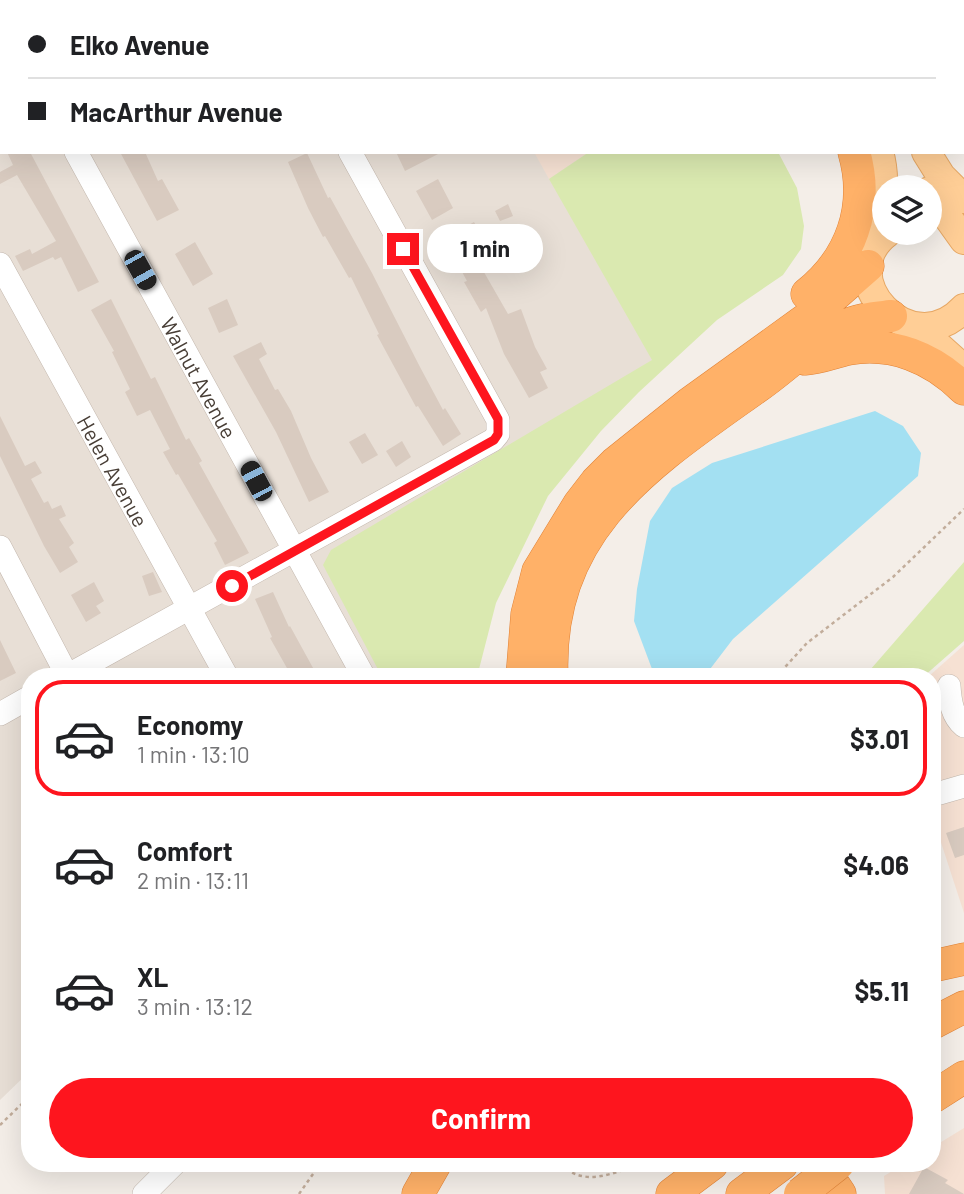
<!DOCTYPE html>
<meta charset="utf-8">
<style>
:root{--surface:#fff;--page:#f2f2f2;--text:#202124;--muted:#757577;--line:#e0e0e0;--accent:#fe151e}
body{margin:0;font-family:Barlow,sans-serif;background:var(--page);color:var(--text);height:100vh;display:flex;flex-direction:column;font-size:26px;white-space:nowrap}
*{box-sizing:border-box;margin:0}
p{font-size:23px;color:var(--muted)}
.icon{flex:none;width:38px;height:38px;fill:none;stroke:currentColor;stroke-width:2;stroke-linecap:round;stroke-linejoin:round}
.map{position:relative;flex:1;overflow:hidden}
.drawer{position:absolute;left:21px;top:668px;width:920px;height:504px;display:flex;flex-direction:column;background:var(--surface);border-radius:28px;box-shadow:0 7px 28px #0002}
.drawer>*{flex:none}
.top-card{position:absolute;left:0px;top:0px;width:964px;height:154px;box-shadow:0 7px 28px #0002;display:grid;align-content:center;height:154px;padding:0 28px;background:var(--surface)}
.buttons{position:absolute;left:872px;top:175px;display:grid;gap:14px}
.buttons a{display:grid;place-items:center;width:70px;height:70px;border-radius:50%;background:var(--surface);box-shadow:0 7px 28px #0002;font-size:35px}
.end{position:absolute;width:32px;height:32px;margin:-16px;border:9px solid #fe151e;background:#fff;box-shadow:0 0 0 4px #fff}
.from{border-radius:50%}
.bubble{position:absolute;height:49px;border-radius:24px;background:var(--surface);box-shadow:0 7px 28px #0002;font-size:23px;font-weight:700;line-height:49px;text-align:center}
.car{position:absolute;width:21px;height:42px;margin:-21px -10px;border-radius:9px;box-shadow:0 0 5px 2px #0007;background:linear-gradient(#222 24%,#8ab4d8 0 40%,#222 0 76%,#8ab4d8 0 86%,#222 0)}
.top-card b{display:flex;align-items:center;gap:24px;height:66px;font-size:26px}
.top-card b+b{border-top:2px solid var(--line)}
.top-card i{width:18px;height:18px;background:var(--text)}
ul{padding:12px 0 0;list-style:none}
li{display:flex;align-items:center;gap:21px;height:116px;margin:0 14px 10px;padding:0 14px;border:4px solid transparent;border-radius:28px}
li div{flex:1}
li b{display:block;font-size:26px}
li em{font-style:normal;font-weight:700}
li.current{border-color:var(--accent)}
li>.icon{width:63px;height:63px;stroke-width:1.5}
.primary-button{display:flex;gap:14px;margin-top:auto;padding:14px 28px}
.primary-button a{flex:1;height:80px;border-radius:42px;background:var(--accent);color:#fff;font-size:28px;font-weight:700;line-height:80px;text-align:center}
.map>svg:first-child{display:block}
</style>
<div class="map">
<svg width="964" height="1194" viewBox="0 0 964 1194">
<rect width="100%" height="100%" fill="#f4eee8"/>
<!-- residential -->
<path fill="#e8dfd6" d="M 0,0 L 801,0 L 2,2 L 2,152 L 589,152 L 550,179 L 653,360 L 406,513 L 433,677 L 30,677 L 30,1071 L 0,1100 Z"/>
<!-- commercial -->
<path fill="#f6e1d3" d="M 445,0 L 741,0 L 742,2 L 446,2 Z
M 534,152 L 589,152 L 549,179 Z
M 964,645 L 964,913 L 933,818 L 933,677 L 928,677 Z
M 964,1128 L 964,1194 L 885,1194 L 884,1176 L 904,1164 L 933,1164 L 933,1147 Z"/>
<!-- green -->
<path fill="#dae9b0" d="M 589,152 L 778,152 L 797,188 L 804,226 L 801,249 L 783,275 L 717,320 L 639,392 L 601,431 L 548,496 L 496,603 L 477,677 L 382,677 L 323,565 L 331,550 L 652,360 L 549,179 Z
M 964,562 L 964,641 L 923,677 L 890,677 L 870,670 Z"/>
<!-- water -->
<path fill="#a3e0f2" d="M 875,411 L 903,426 L 921,453 L 918,476 L 733,639 L 704,677 L 655,677 L 634,621 L 637,589 L 650,521 L 672,488 L 712,463 Z"/>
<!-- building -->
<path fill="#d9cbc0" d="M 7,152 L 30,152 L 99,282 L 78,292 L 61,257 L 55,260 L 53,257 L 23,271 L 15,256 L 30,249 L 32,254 L 56,241 L 17,175 L 0,184 L 0,172 L 13,165 Z
M 120,152 L 145,152 L 158,181 L 162,179 L 179,210 L 157,221 Z
M 396,152 L 442,152 L 405,171 Z
M 307,153 L 328,198 L 330,197 L 372,273 L 420,367 L 443,410 L 445,408 L 461,434 L 443,446 L 418,406 L 416,407 L 377,335 L 379,334 L 351,277 L 349,278 L 325,236 L 323,237 L 308,208 L 288,162 Z
M 438,179 L 453,208 L 432,220 L 416,191 Z
M 508,204 L 513,216 L 500,221 L 495,211 Z
M 474,222 L 484,240 L 484,245 L 477,249 L 481,257 L 477,260 L 508,314 L 521,309 L 535,347 L 547,369 L 540,372 L 548,388 L 529,398 L 504,354 L 486,308 L 481,312 L 464,282 L 467,281 L 444,239 Z
M 195,242 L 213,274 L 193,286 L 175,254 Z
M 111,299 L 151,379 L 155,377 L 186,440 L 189,438 L 202,461 L 199,463 L 249,553 L 225,565 L 214,543 L 217,541 L 178,474 L 176,475 L 163,452 L 170,449 L 150,410 L 137,416 L 125,392 L 130,389 L 112,352 L 114,351 L 91,310 Z
M 227,299 L 238,325 L 219,333 L 208,308 Z
M 261,342 L 267,354 L 259,359 L 275,390 L 278,389 L 291,411 L 311,458 L 329,492 L 309,502 L 276,432 L 233,356 Z
M 0,416 L 25,466 L 35,461 L 42,473 L 31,479 L 44,503 L 48,501 L 52,509 L 61,505 L 66,516 L 59,519 L 74,543 L 69,547 L 78,562 L 60,573 L 44,546 L 0,456 Z
M 365,433 L 378,455 L 362,464 L 349,442 Z
M 402,441 L 411,457 L 396,467 L 386,451 Z
M 153,572 L 162,592 L 149,596 L 142,576 Z
M 94,582 L 104,601 L 96,606 L 101,613 L 86,622 L 71,595 Z
M 273,592 L 289,627 L 290,626 L 318,677 L 292,677 L 270,638 L 272,637 L 255,599 Z
M 0,640 L 16,673 L 0,681 Z
M 964,827 L 964,855 L 955,858 L 946,833 Z
M 924,1167 L 948,1180 L 945,1183 L 964,1194 L 909,1194 Z"/>
<g fill="none" stroke-linecap="round" stroke-linejoin="round">
<defs>
<g id="minor">
<path d="M 267,0 L 268,2"/>
<path d="M 464,0 L 465,2"/>
<path d="M 593,0 L 594,2"/>
<path d="M 614,2 L 617,0"/>
<path d="M 683,2 L 686,0"/>
<path d="M 0,14 L 2,17"/>
<path id="s1" d="M 76,152 L 364,677"/>
<path id="s2" d="M 0,264 L 227,677"/>
<path d="M 0,547 L 68,677"/>
<path d="M 65,677 L 493,440 L 498,434 L 498,420 L 350,152"/>
<path d="M 949,686 C 950,701 952,716 964,726"/>
<path d="M 0,714 L 30,697"/>
<path d="M 933,795 L 964,786"/>
<path d="M 144,1194 L 174,1164"/>
</g>
<path id="major" d="M 783,0 L 784,2
M 829,0 L 830,2
M 926,152 L 941,176 L 964,199
M 929,191 L 964,240
M 887,233 C 830,276 910,366 964,308
M 870,252 C 879,219 889,186 879,152
M 907,325 L 937,345 L 964,369"/>
<path id="highway" d="M 758,0 L 760,2
M 807,294 C 851,259 870,207 854,152
M 805,359 C 820,358 834,352 848,349 C 892,341 933,358 964,389
M 522,677 L 527,614 L 538,571 L 579,504 L 596,482 L 615,463 L 690,403 L 812,315 L 868,266
M 552,677 C 546,528 649,464 757,387 C 785,368 812,339 844,326 C 859,319 875,318 891,316
M 933,966 L 964,959
M 933,1023 L 964,1007
M 933,1097 L 964,1077
M 820,1164 L 840,1194
M 418,1194 L 435,1164
M 672,1194 L 712,1164
M 742,1194 L 782,1164"/>
</defs>
<!-- minor casing -->
<use href="#minor" stroke="#c3b7ad" stroke-width="24"/>
<!-- major casing -->
<use href="#major" stroke="#e6a764" stroke-width="30"/>
<!-- highway casing -->
<use href="#highway" stroke="#e18236" stroke-width="33"/>
<!-- path -->
<path stroke="#c2ad9b" stroke-width="2.5" stroke-dasharray="3.5 3.5" stroke-linecap="butt" d="M 776,677 L 807,643 L 893,577 L 964,509
M 0,1125 L 30,1096
M 561,1164 C 584,1188 613,1173 640,1164
M 299,1194 L 320,1164"/>
<!-- minor -->
<use href="#minor" stroke="#fff" stroke-width="23"/>
<!-- major -->
<use href="#major" stroke="#ffce96" stroke-width="28"/>
<!-- highway -->
<use href="#highway" stroke="#ffb168" stroke-width="32"/>
<defs>
<path id="highway-bridge" d="M 800,1194 L 838,1164"/>
</defs>
<!-- highway-bridge casing -->
<use href="#highway-bridge" stroke="#e18236" stroke-width="33" stroke-linecap="butt"/>
<!-- highway-bridge -->
<use href="#highway-bridge" stroke="#ffb168" stroke-width="32"/>
</g>
<g fill="none" stroke-linecap="round" stroke-linejoin="round">
<!-- route -->
<path stroke="#fe151e" stroke-width="9" d="M 232,586 L 494,440 L 498,434 L 498,419 L 403,249"/>
</g>
<g text-anchor="middle" dominant-baseline="central" stroke-width="6" stroke-linejoin="round" paint-order="stroke">
<!-- street labels -->
<g font-size="21" fill="#483e36" stroke="#fff">
<text stroke="none"><textPath href="#s1" startOffset="257">Walnut Avenue</textPath></text>
<text stroke="none"><textPath href="#s2" startOffset="236">Helen Avenue</textPath></text>
</g>
</g>
</svg>
<div class="buttons">
<a><svg class="icon" aria-label="layers" viewBox="0 0 24 24"><path d="M12 4l9 5-9 5-9-5zM3 14l9 5 9-5"/></svg></a>
</div>
<i class="end from" style="left:232px;top:586px"></i>
<i class="end" style="left:403px;top:249px"></i>
<div class="bubble" style="left:427px;top:224px;width:116px">1 min</div>
<i class="car" style="left:140px;top:270px;rotate:151deg"></i>
<i class="car" style="left:256px;top:481px;rotate:332deg"></i>
<div class="top-card">
<b><i class="from"></i>Elko Avenue</b>
<b><i></i>MacArthur Avenue</b>
</div>
<section class="drawer">
<ul>
<li class="current"><svg class="icon" aria-label="car" viewBox="0 0 24 24"><path d="M5 17H2v-5l4-1 3-4h7l3 4 3 1v5h-3M9 17h6M6 11h13"/><circle cx="7" cy="17" r="2"/><circle cx="17" cy="17" r="2"/></svg><div><b>Economy</b><p>1 min · 13:10</p></div><em>$3.01</em></li>
<li><svg class="icon" aria-label="car" viewBox="0 0 24 24"><path d="M5 17H2v-5l4-1 3-4h7l3 4 3 1v5h-3M9 17h6M6 11h13"/><circle cx="7" cy="17" r="2"/><circle cx="17" cy="17" r="2"/></svg><div><b>Comfort</b><p>2 min · 13:11</p></div><em>$4.06</em></li>
<li><svg class="icon" aria-label="car" viewBox="0 0 24 24"><path d="M5 17H2v-5l4-1 3-4h7l3 4 3 1v5h-3M9 17h6M6 11h13"/><circle cx="7" cy="17" r="2"/><circle cx="17" cy="17" r="2"/></svg><div><b>XL</b><p>3 min · 13:12</p></div><em>$5.11</em></li>
</ul>
<div class="primary-button"><a>Confirm</a></div>
</section>
</div>
